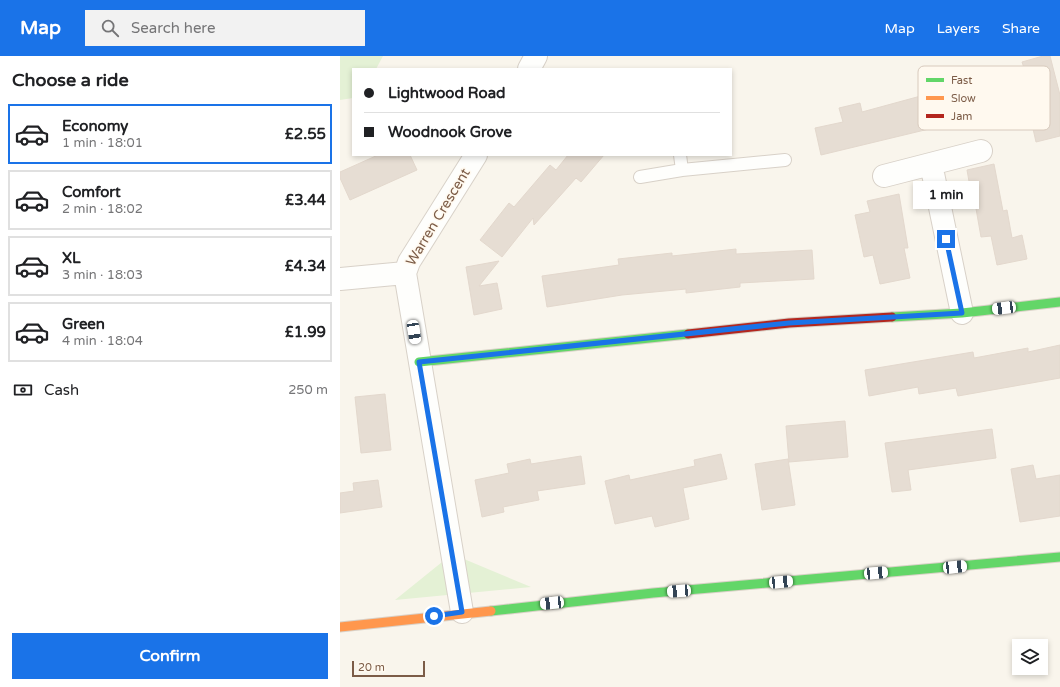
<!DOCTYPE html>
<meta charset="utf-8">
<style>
:root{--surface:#fff;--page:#f2f2f2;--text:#202124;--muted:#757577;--line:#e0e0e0;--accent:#1a73e8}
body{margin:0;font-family:"Varela Round",sans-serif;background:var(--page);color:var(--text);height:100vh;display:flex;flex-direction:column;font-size:15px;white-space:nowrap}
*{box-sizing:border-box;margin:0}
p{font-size:13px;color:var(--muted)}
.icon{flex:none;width:22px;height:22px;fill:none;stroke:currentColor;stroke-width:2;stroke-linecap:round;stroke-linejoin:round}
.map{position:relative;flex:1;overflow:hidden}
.sheet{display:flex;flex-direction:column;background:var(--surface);width:340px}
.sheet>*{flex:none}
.top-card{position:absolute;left:12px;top:12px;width:380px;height:88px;border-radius:0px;box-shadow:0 2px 6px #0003;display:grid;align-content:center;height:88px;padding:0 12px;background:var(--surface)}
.tools{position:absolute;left:672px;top:583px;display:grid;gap:8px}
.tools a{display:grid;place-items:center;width:36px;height:36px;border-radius:0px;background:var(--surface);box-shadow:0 2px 6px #0003;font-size:20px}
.scale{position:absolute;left:12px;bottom:10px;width:73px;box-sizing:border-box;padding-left:4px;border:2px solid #7c5c47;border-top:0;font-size:11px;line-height:14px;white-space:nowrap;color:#7c5c47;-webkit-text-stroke:3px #fff9ef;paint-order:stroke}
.end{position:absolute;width:18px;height:18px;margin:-9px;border:5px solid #1a73e8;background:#fff;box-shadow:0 0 0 2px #fff}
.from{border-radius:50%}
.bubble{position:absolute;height:28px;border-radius:0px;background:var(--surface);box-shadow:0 2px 6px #0003;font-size:13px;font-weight:700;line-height:28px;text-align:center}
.car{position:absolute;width:12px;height:24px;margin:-12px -6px;border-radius:5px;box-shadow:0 0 3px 1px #0007;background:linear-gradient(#fff 24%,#345 0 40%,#fff 0 76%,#345 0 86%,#fff 0)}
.top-card b{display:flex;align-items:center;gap:14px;height:38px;font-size:15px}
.top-card b+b{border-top:1px solid var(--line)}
.top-card i{width:10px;height:10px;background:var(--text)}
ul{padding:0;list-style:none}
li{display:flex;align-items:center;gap:12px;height:60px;margin:0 8px 6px;padding:0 4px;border:2px solid var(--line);border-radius:0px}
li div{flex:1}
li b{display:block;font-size:15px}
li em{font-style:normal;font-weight:700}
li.on{border-color:var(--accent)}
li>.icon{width:36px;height:36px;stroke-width:1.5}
h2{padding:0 12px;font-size:18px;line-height:48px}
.pay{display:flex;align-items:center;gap:10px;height:44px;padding:0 12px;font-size:15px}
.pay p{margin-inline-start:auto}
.cta{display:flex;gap:8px;margin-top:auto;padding:8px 12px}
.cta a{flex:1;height:46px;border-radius:0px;background:var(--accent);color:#fff;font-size:16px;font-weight:700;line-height:46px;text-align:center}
header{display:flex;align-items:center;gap:24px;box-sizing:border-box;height:56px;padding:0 20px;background:var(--accent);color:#fff}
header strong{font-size:19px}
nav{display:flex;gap:22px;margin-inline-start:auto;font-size:14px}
.search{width:280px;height:36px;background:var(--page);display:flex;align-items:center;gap:10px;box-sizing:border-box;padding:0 14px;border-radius:0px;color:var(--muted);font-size:15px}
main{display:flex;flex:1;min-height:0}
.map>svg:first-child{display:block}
</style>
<header>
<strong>Map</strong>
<div class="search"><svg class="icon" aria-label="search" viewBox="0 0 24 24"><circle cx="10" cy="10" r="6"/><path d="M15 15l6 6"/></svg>Search here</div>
<nav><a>Map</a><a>Layers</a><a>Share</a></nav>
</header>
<main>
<section class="sheet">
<h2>Choose a ride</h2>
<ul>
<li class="on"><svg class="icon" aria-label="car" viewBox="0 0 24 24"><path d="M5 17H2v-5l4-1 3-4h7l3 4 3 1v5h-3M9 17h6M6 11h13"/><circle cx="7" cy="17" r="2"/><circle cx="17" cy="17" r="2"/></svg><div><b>Economy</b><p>1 min · 18:01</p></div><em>£2.55</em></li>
<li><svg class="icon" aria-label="car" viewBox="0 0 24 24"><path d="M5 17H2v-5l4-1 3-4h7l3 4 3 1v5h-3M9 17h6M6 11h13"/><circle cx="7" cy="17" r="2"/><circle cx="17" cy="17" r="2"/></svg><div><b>Comfort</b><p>2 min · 18:02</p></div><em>£3.44</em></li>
<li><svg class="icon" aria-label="car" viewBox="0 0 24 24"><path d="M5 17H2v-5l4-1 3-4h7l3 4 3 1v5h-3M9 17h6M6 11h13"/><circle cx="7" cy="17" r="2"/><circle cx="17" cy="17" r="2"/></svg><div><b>XL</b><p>3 min · 18:03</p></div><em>£4.34</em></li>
<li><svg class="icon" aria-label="car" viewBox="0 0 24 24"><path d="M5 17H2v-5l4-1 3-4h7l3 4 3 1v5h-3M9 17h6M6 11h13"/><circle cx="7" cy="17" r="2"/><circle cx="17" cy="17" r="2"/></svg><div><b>Green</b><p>4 min · 18:04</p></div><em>£1.99</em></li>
</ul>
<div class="pay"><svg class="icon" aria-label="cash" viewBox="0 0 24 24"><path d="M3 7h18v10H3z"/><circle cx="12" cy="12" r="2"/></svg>Cash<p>250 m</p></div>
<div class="cta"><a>Confirm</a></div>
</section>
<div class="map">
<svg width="720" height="631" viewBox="0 0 720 631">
<rect width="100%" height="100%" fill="#f9f5ec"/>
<!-- green -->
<path fill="#e4f1d5" d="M 0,0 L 43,0 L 36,13 L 13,13 L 13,42 L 0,44 Z
M 112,498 L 191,531 L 55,544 Z"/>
<!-- building -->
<path fill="#e6ddd3" stroke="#e3d8cd" d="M 703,0 L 710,0 L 720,39 L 720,80 L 696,86 L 681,20 L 686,18 L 682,6 Z
M 644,19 L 650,45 L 644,47 L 647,59 L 481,99 L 475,72 L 503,66 L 499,52 L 520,47 L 522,56 L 599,35 L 598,31 Z
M 38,99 L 70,99 L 77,114 L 10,144 L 0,122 L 0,116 Z
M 228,99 L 264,99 L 241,126 L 236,122 L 194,169 L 193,162 L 162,201 L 140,184 L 169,147 L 174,151 L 210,109 L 216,114 Z
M 654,108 L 663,155 L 667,154 L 672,182 L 682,179 L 687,203 L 657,209 L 651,180 L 641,181 L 635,147 L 633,148 L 627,114 Z
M 559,138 L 568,192 L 564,192 L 570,222 L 540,228 L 533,199 L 524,201 L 515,159 L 530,156 L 527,145 Z
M 396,193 L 396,198 L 472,194 L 474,223 L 400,227 L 400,231 L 346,237 L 346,233 L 282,239 L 207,251 L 202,220 L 279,209 L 278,203 L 332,197 L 332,200 Z
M 159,205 L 139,230 L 157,227 L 162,253 L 134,259 L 126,211 Z
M 720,289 L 720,322 L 618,340 L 616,332 L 579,338 L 578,331 L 529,340 L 525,314 L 633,296 L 634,302 L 688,292 L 688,296 Z
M 45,338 L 51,394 L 21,397 L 15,341 Z
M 505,365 L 508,401 L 449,406 L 446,370 Z
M 652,373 L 656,402 L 568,414 L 571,434 L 552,436 L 545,387 Z
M 381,398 L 387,423 L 343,432 L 349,463 L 315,471 L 312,460 L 275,468 L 265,425 L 289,419 L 290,424 L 355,410 L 354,404 Z
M 241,400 L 245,428 L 197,435 L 199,444 L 163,451 L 164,456 L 142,461 L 135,424 L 169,417 L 167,408 L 190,403 L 191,408 Z
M 448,403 L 455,449 L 422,454 L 415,408 Z
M 693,409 L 696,423 L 720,419 L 720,460 L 680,466 L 671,413 Z
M 38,424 L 42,451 L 0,457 L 0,437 L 14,435 L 13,427 Z"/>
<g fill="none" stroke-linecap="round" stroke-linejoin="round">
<defs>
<path id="lane" d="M 340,99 L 342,114
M 300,121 L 342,114 L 445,104"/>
<path id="street" d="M 189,13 L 196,0
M 591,108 L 622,257
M 544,120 L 641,95
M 0,223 L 65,217
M 122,556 L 65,217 L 69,206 L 136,99"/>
<path id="fast" d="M 552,261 L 622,257 L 720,246
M 79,306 L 348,278
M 151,555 L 313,537 L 720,501"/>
<path id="slow" d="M 0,571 L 151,555"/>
<path id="jam" d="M 348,278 L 449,267 L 552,261"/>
</defs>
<!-- lane casing -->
<use href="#lane" stroke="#d8d1c8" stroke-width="14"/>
<!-- street casing -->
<use href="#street" stroke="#d8d1c8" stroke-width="24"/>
<!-- fast casing -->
<use href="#fast" stroke="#d9d1c7" stroke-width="11"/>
<!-- slow casing -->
<use href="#slow" stroke="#d9d1c7" stroke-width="11"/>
<!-- jam casing -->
<use href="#jam" stroke="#d9d1c7" stroke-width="11"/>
<!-- lane -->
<use href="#lane" stroke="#fefefc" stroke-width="12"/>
<!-- street -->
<use href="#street" stroke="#fefefc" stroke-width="22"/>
<!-- fast -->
<use href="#fast" stroke="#63d668" stroke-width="9"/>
<!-- slow -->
<use href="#slow" stroke="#ff974d" stroke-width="9"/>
<!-- jam -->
<use href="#jam" stroke="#b3261e" stroke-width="9"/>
</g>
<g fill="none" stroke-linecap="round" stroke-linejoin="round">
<!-- route -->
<path stroke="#1a73e8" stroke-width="5" d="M 94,560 L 122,556 L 79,306 L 449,267 L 622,257 L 606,183"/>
</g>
<g text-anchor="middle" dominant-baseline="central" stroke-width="3" stroke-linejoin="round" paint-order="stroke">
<!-- street labels -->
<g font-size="14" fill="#7c5c47" stroke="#fff9ef">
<text transform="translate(98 161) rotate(-59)">Warren Crescent</text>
</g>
</g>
<!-- legend -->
<rect x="578" y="10" width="132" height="64" rx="6" fill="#fff9ef" stroke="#d8cabd" stroke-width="1"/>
<rect x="586" y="22" width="18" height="4" fill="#63d668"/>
<rect x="586" y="40" width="18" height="4" fill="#ff974d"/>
<rect x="586" y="58" width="18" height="4" fill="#b3261e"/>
<g font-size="11" fill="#7c5c47">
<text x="611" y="28">Fast</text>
<text x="611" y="46">Slow</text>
<text x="611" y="64">Jam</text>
</g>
</svg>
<div class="tools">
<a><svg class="icon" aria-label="layers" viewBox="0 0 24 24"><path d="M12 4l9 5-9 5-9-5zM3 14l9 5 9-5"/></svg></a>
</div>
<div class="scale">20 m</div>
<i class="end from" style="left:94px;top:560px"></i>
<i class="end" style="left:606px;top:183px"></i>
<div class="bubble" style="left:573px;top:125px;width:66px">1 min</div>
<i class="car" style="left:664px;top:252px;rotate:263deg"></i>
<i class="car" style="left:74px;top:276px;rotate:171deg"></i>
<i class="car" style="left:615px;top:511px;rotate:84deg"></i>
<i class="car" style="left:536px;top:517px;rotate:85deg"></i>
<i class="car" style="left:441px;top:526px;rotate:85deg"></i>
<i class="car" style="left:339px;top:535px;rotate:266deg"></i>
<i class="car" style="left:212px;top:547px;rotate:264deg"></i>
<div class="top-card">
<b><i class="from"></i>Lightwood Road</b>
<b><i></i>Woodnook Grove</b>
</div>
</div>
</main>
